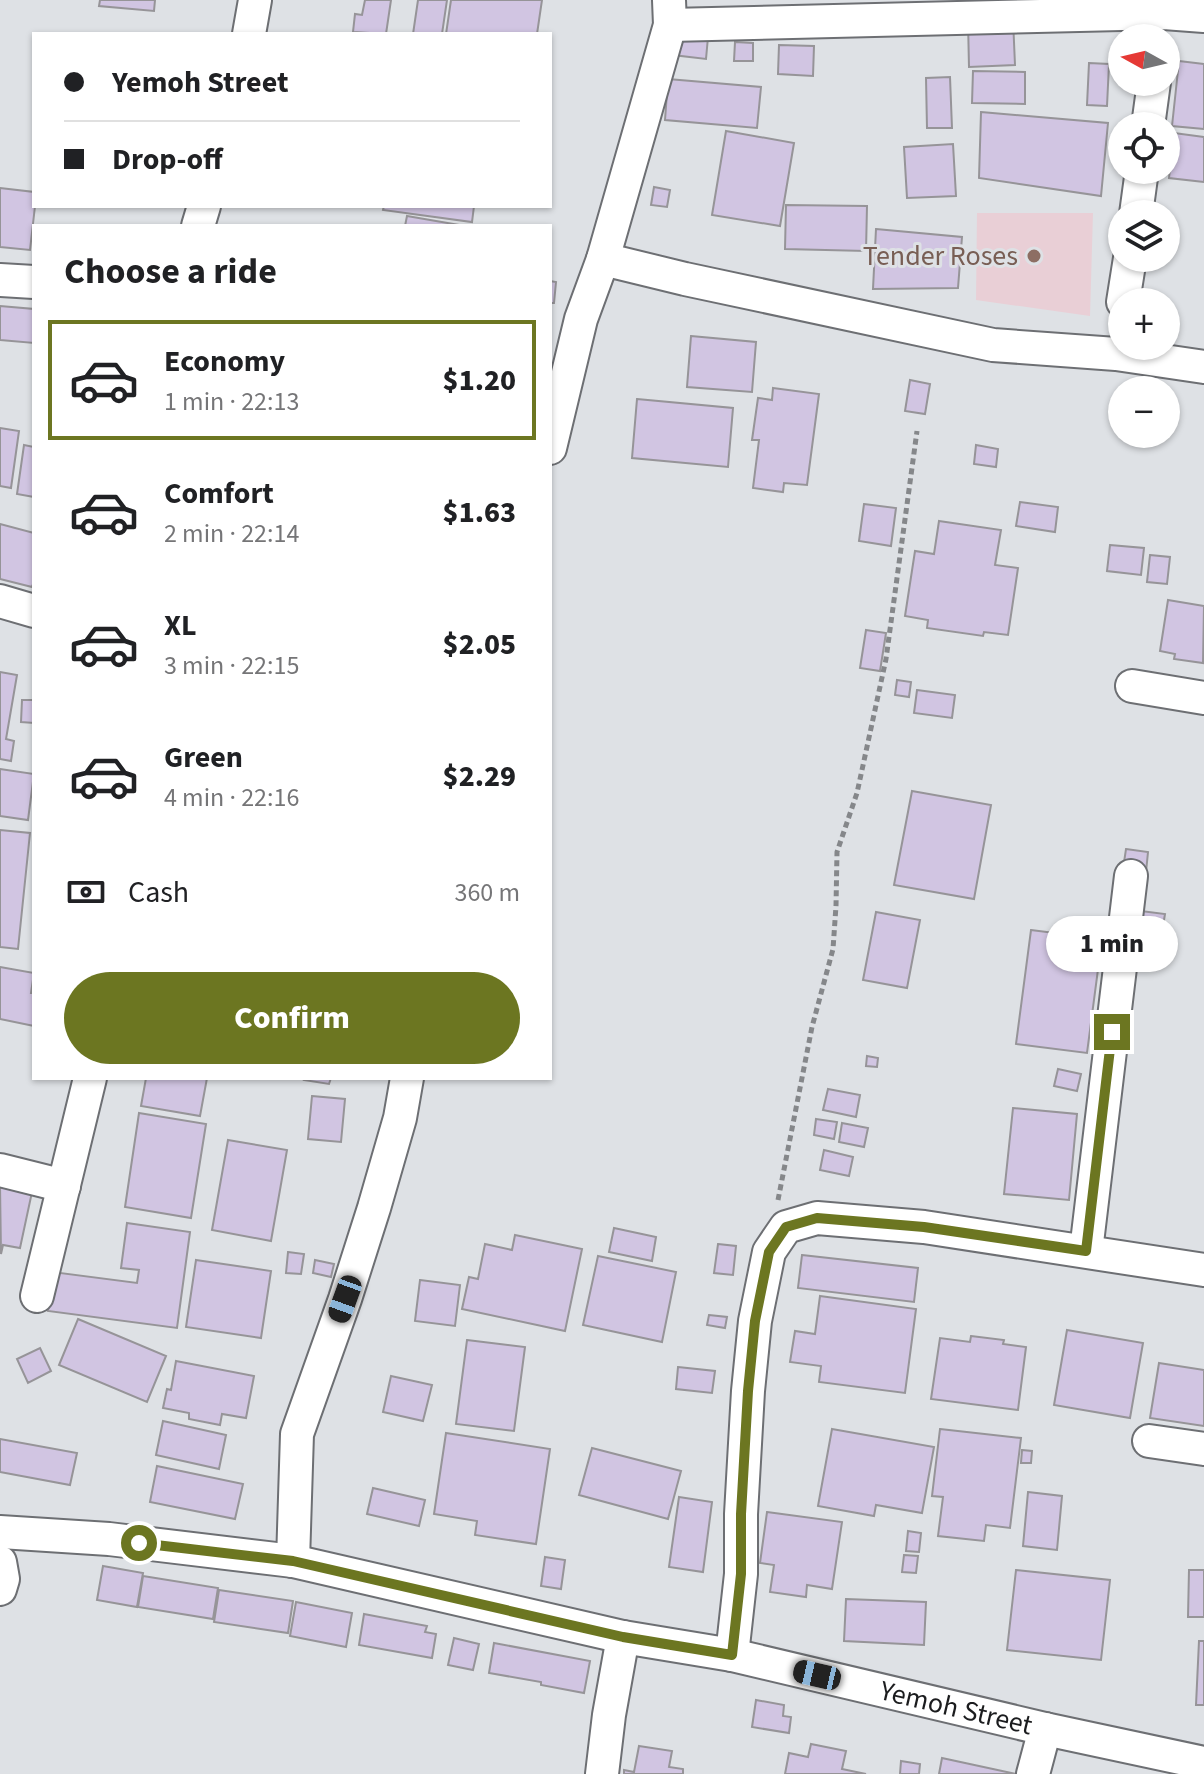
<!DOCTYPE html>
<meta charset="utf-8">
<style>
:root{--surface:#fff;--page:#f2f2f2;--text:#202124;--muted:#757577;--line:#e0e0e0;--accent:#6c7621}
body{margin:0;font-family:"Source Sans 3",sans-serif;background:var(--page);color:var(--text);height:100vh;display:flex;flex-direction:column;font-size:30px;white-space:nowrap}
*{box-sizing:border-box;margin:0}
p{font-size:26px;color:var(--muted)}
.icon{flex:none;width:44px;height:44px;fill:none;stroke:currentColor;stroke-width:2;stroke-linecap:round;stroke-linejoin:round}
.map{position:relative;flex:1;overflow:hidden}
.panel{position:absolute;left:32px;top:224px;width:520px;height:856px;display:flex;flex-direction:column;background:var(--surface);border-radius:0px;box-shadow:0 2px 6px #0004}
.panel>*{flex:none}
.banner{position:absolute;left:32px;top:32px;width:520px;height:176px;border-radius:0px;box-shadow:0 2px 6px #0004;display:grid;align-content:center;height:176px;padding:0 32px;background:var(--surface)}
.needle{width:52px;rotate:278deg}
.tools{position:absolute;left:1108px;top:24px;display:grid;gap:16px}
.tools a{display:grid;place-items:center;width:72px;height:72px;border-radius:50%;background:var(--surface);box-shadow:0 2px 6px #0004;font-size:40px}
.end{position:absolute;width:36px;height:36px;margin:-18px;border:10px solid #6c7621;background:#fff;box-shadow:0 0 0 4px #fff}
.from{border-radius:50%}
.bubble{position:absolute;height:56px;border-radius:28px;background:var(--surface);box-shadow:0 2px 6px #0004;font-size:26px;font-weight:800;line-height:56px;text-align:center}
.car{position:absolute;width:24px;height:48px;margin:-24px -12px;border-radius:10px;box-shadow:0 0 6px 2px #0007;background:linear-gradient(#222 24%,#8ab4d8 0 40%,#222 0 76%,#8ab4d8 0 86%,#222 0)}
.banner b{display:flex;align-items:center;gap:28px;height:76px;font-size:30px}
.banner b+b{border-top:2px solid var(--line)}
.banner i{width:20px;height:20px;background:var(--text)}
ul{padding:0;list-style:none}
li{display:flex;align-items:center;gap:24px;height:120px;margin:0 16px 12px;padding:0 16px;border:4px solid transparent;border-radius:0px}
li div{flex:1}
li b{display:block;font-size:30px}
li em{font-style:normal;font-weight:800}
li.selected{border-color:var(--accent)}
li>.icon{width:72px;height:72px;stroke-width:1.5}
h2{padding:0 32px;font-size:36px;line-height:96px}
.pay{display:flex;align-items:center;gap:20px;height:88px;padding:0 32px;font-size:30px}
.pay p{margin-inline-start:auto}
.button{display:flex;gap:16px;margin-top:auto;padding:16px 32px}
.button a{flex:1;height:92px;border-radius:48px;background:var(--accent);color:#fff;font-size:32px;font-weight:800;line-height:92px;text-align:center}
.map>svg:first-child{display:block}
</style>
<div class="map">
<svg width="1204" height="1774" viewBox="0 0 1204 1774">
<rect width="100%" height="100%" fill="#dee1e5"/>
<!-- education -->
<path fill="#e9cfd6" d="M 977,213 L 1093,213 L 1090,316 L 976,300 Z"/>
<!-- building -->
<path fill="#d1c5e2" stroke="#969498" stroke-width="2" d="M 100,0 L 155,0 L 154,11 L 99,6 Z
M 365,0 L 391,0 L 386,34 L 353,32 L 355,14 L 362,15 Z
M 418,0 L 447,0 L 442,34 L 413,34 Z
M 451,0 L 542,0 L 537,34 L 446,34 Z
M 1013,19 L 1015,65 L 969,67 L 968,21 Z
M 675,34 L 708,37 L 706,59 L 673,55 Z
M 735,42 L 753,43 L 753,61 L 734,61 Z
M 779,45 L 814,46 L 813,76 L 778,74 Z
M 1179,61 L 1204,64 L 1204,129 L 1172,126 Z
M 1089,63 L 1109,64 L 1107,106 L 1087,105 Z
M 973,71 L 1025,72 L 1025,104 L 972,103 Z
M 950,77 L 952,128 L 927,128 L 926,78 Z
M 668,79 L 761,87 L 757,128 L 665,120 Z
M 981,112 L 1108,123 L 1101,196 L 979,178 Z
M 726,131 L 794,143 L 780,226 L 712,215 Z
M 1174,133 L 1204,137 L 1204,182 L 1169,178 Z
M 953,144 L 956,196 L 907,198 L 904,147 Z
M 654,187 L 670,190 L 667,207 L 651,205 Z
M 0,188 L 34,192 L 35,206 L 30,250 L 0,247 Z
M 786,205 L 867,206 L 866,251 L 785,249 Z
M 384,206 L 474,206 L 472,222 L 383,210 Z
M 407,216 L 465,226 L 405,226 Z
M 876,229 L 962,237 L 958,288 L 873,289 Z
M 550,281 L 556,282 L 554,303 L 550,303 Z
M 0,306 L 34,309 L 34,343 L 0,340 Z
M 691,336 L 756,342 L 752,392 L 687,387 Z
M 910,380 L 930,384 L 925,414 L 905,411 Z
M 773,388 L 819,394 L 807,485 L 784,483 L 783,492 L 753,488 L 759,440 L 752,440 L 758,398 L 772,400 Z
M 637,399 L 733,408 L 728,467 L 632,458 Z
M 0,428 L 19,431 L 11,488 L 0,486 Z
M 24,445 L 34,447 L 34,497 L 17,494 Z
M 976,445 L 998,449 L 996,467 L 974,464 Z
M 1020,502 L 1058,507 L 1055,532 L 1016,526 Z
M 864,504 L 896,508 L 891,546 L 859,541 Z
M 939,521 L 1001,530 L 995,565 L 1018,568 L 1008,635 L 984,632 L 983,636 L 927,628 L 928,620 L 905,616 L 915,551 L 934,554 Z
M 0,524 L 34,533 L 34,581 L 32,587 L 0,579 Z
M 1110,545 L 1144,548 L 1141,575 L 1107,571 Z
M 1150,555 L 1170,557 L 1167,584 L 1147,582 Z
M 1168,600 L 1204,606 L 1203,663 L 1174,659 L 1175,654 L 1160,651 Z
M 866,630 L 886,633 L 880,671 L 860,668 Z
M 0,672 L 17,675 L 6,739 L 14,741 L 11,761 L 0,759 Z
M 897,680 L 911,682 L 909,697 L 895,695 Z
M 917,690 L 955,695 L 952,718 L 914,713 Z
M 22,700 L 34,700 L 34,723 L 21,722 Z
M 0,769 L 34,774 L 28,820 L 0,816 Z
M 912,791 L 991,805 L 974,899 L 894,885 Z
M 0,830 L 30,833 L 18,949 L 0,947 Z
M 1126,849 L 1148,852 L 1146,872 L 1123,869 Z
M 1141,911 L 1165,914 L 1162,932 L 1139,928 Z
M 876,912 L 920,920 L 907,988 L 863,980 Z
M 1031,930 L 1102,939 L 1087,1053 L 1016,1044 Z
M 0,967 L 34,973 L 31,993 L 34,993 L 34,1026 L 0,1019 Z
M 867,1056 L 878,1058 L 877,1067 L 866,1066 Z
M 1058,1069 L 1081,1074 L 1077,1091 L 1054,1086 Z
M 146,1078 L 207,1078 L 200,1116 L 141,1106 Z
M 305,1078 L 331,1078 L 329,1084 L 304,1080 Z
M 828,1089 L 860,1095 L 856,1117 L 823,1110 Z
M 312,1096 L 345,1099 L 341,1142 L 308,1139 Z
M 1013,1108 L 1077,1114 L 1069,1200 L 1004,1194 Z
M 139,1113 L 206,1124 L 191,1218 L 125,1207 Z
M 816,1119 L 837,1122 L 834,1139 L 814,1135 Z
M 842,1123 L 868,1128 L 864,1147 L 839,1142 Z
M 228,1140 L 287,1150 L 271,1241 L 212,1230 Z
M 824,1150 L 853,1157 L 849,1176 L 820,1170 Z
M 0,1185 L 32,1192 L 20,1248 L 3,1245 L 1,1254 Z
M 127,1223 L 190,1232 L 177,1328 L 48,1311 L 53,1272 L 137,1283 L 139,1270 L 121,1268 Z
M 614,1228 L 656,1237 L 652,1261 L 609,1252 Z
M 515,1235 L 582,1249 L 565,1331 L 462,1309 L 469,1277 L 478,1279 L 485,1244 L 512,1250 Z
M 718,1244 L 736,1246 L 733,1275 L 714,1273 Z
M 288,1252 L 304,1254 L 301,1274 L 286,1273 Z
M 802,1255 L 918,1268 L 914,1302 L 798,1288 Z
M 598,1256 L 676,1272 L 662,1342 L 583,1325 Z
M 196,1260 L 271,1271 L 261,1338 L 186,1327 Z
M 315,1260 L 334,1264 L 331,1277 L 313,1273 Z
M 420,1280 L 460,1285 L 455,1326 L 415,1321 Z
M 820,1296 L 916,1309 L 905,1393 L 819,1382 L 821,1366 L 790,1362 L 795,1331 L 815,1334 Z
M 709,1315 L 727,1317 L 725,1328 L 707,1325 Z
M 78,1319 L 166,1356 L 147,1402 L 59,1365 Z
M 1067,1330 L 1143,1343 L 1130,1418 L 1054,1405 Z
M 971,1336 L 1004,1340 L 1003,1344 L 1026,1347 L 1018,1410 L 931,1399 L 940,1338 L 970,1342 Z
M 467,1340 L 525,1347 L 514,1431 L 456,1424 Z
M 40,1348 L 51,1371 L 28,1383 L 17,1359 Z
M 176,1361 L 254,1376 L 246,1418 L 222,1414 L 220,1425 L 189,1419 L 189,1413 L 163,1408 L 167,1389 L 171,1390 Z
M 1159,1363 L 1204,1370 L 1204,1426 L 1150,1418 Z
M 678,1367 L 715,1371 L 712,1393 L 676,1389 Z
M 391,1376 L 432,1385 L 423,1421 L 383,1412 Z
M 163,1421 L 226,1435 L 219,1469 L 156,1455 Z
M 832,1429 L 934,1447 L 922,1513 L 876,1505 L 874,1516 L 818,1506 Z
M 940,1429 L 1021,1438 L 1010,1528 L 986,1525 L 984,1541 L 938,1536 L 943,1497 L 932,1496 Z
M 446,1433 L 550,1449 L 536,1544 L 475,1535 L 477,1521 L 434,1514 Z
M 0,1439 L 77,1453 L 70,1485 L 0,1472 Z
M 592,1448 L 681,1471 L 668,1519 L 579,1495 Z
M 1022,1450 L 1032,1451 L 1031,1463 L 1021,1463 Z
M 157,1466 L 243,1484 L 235,1519 L 150,1502 Z
M 373,1488 L 425,1500 L 419,1526 L 367,1514 Z
M 1028,1492 L 1062,1496 L 1057,1550 L 1023,1546 Z
M 679,1497 L 712,1502 L 703,1572 L 669,1567 Z
M 767,1512 L 842,1522 L 832,1589 L 807,1585 L 806,1597 L 770,1592 L 774,1565 L 760,1563 Z
M 908,1531 L 921,1533 L 919,1552 L 906,1551 Z
M 904,1555 L 918,1556 L 916,1573 L 902,1572 Z
M 545,1557 L 565,1560 L 561,1589 L 541,1586 Z
M 103,1566 L 143,1573 L 137,1607 L 97,1600 Z
M 1016,1570 L 1110,1580 L 1101,1660 L 1007,1650 Z
M 1189,1570 L 1204,1570 L 1204,1617 L 1188,1617 Z
M 143,1576 L 218,1588 L 213,1619 L 138,1607 Z
M 219,1590 L 293,1601 L 288,1633 L 214,1622 Z
M 846,1599 L 926,1602 L 924,1645 L 844,1641 Z
M 296,1602 L 352,1613 L 346,1647 L 290,1636 Z
M 364,1614 L 427,1626 L 425,1632 L 436,1634 L 432,1658 L 359,1645 Z
M 454,1638 L 479,1644 L 473,1670 L 448,1665 Z
M 1199,1641 L 1204,1641 L 1204,1705 L 1196,1705 Z
M 494,1643 L 590,1661 L 584,1693 L 541,1685 L 541,1682 L 489,1673 Z
M 756,1700 L 784,1705 L 783,1716 L 791,1717 L 789,1733 L 752,1727 Z
M 811,1744 L 846,1751 L 842,1769 L 866,1774 L 785,1774 L 789,1753 L 808,1757 Z
M 639,1746 L 672,1751 L 669,1767 L 683,1769 L 683,1774 L 624,1774 L 624,1770 L 634,1772 Z
M 942,1758 L 1016,1774 L 939,1774 Z
M 901,1761 L 920,1764 L 919,1774 L 900,1774 Z"/>
<g fill="none" stroke-linecap="round" stroke-linejoin="round">
<defs>
<g id="minor">
<path d="M 670,25 L 1164,13 L 1204,16"/>
<path d="M 249,34 L 255,0"/>
<path d="M 1148,126 L 1154,82"/>
<path d="M 1136,214 L 1142,170"/>
<path d="M 198,226 L 204,206"/>
<path d="M 603,259 L 685,279 L 993,345 L 1116,354 L 1204,367"/>
<path d="M 0,280 L 34,282"/>
<path d="M 1123,302 L 1130,258"/>
<path d="M 550,448 L 581,319 L 603,259 L 670,25 L 669,0"/>
<path d="M 0,601 L 34,611"/>
<path d="M 1132,686 L 1204,698"/>
<path d="M 0,1170 L 64,1186"/>
<path d="M 1086,1251 L 1131,876"/>
<path d="M 37,1296 L 90,1078"/>
<path d="M 1149,1441 L 1204,1449"/>
<path id="s1" d="M 0,1532 L 109,1539 L 293,1561 L 623,1637 L 732,1655 L 1045,1729 L 1204,1763"/>
<path d="M 293,1561 L 297,1434 L 345,1299 L 374,1208 L 400,1118 L 407,1078"/>
<path d="M 0,1562 L 3,1579 L 0,1589"/>
<path d="M 732,1655 L 741,1574 L 741,1514 L 748,1391 L 755,1321 L 769,1252 L 786,1227 L 817,1218 L 924,1227 L 1204,1270"/>
<path d="M 602,1774 L 609,1715 L 623,1637"/>
<path d="M 1033,1774 L 1045,1729"/>
</g>
</defs>
<!-- minor casing -->
<use href="#minor" stroke="#6d6f73" stroke-width="36"/>
<!-- path -->
<path stroke="#85878a" stroke-width="5" stroke-dasharray="6 4" stroke-linecap="butt" d="M 778,1200 L 812,1027 L 833,949 L 836,906 L 837,852 L 857,793 L 886,659 L 917,431"/>
<!-- minor -->
<use href="#minor" stroke="#fff" stroke-width="32"/>
</g>
<g fill="none" stroke-linecap="round" stroke-linejoin="round">
<!-- route -->
<path stroke="#6c7621" stroke-width="10" d="M 139,1543 L 293,1561 L 623,1637 L 732,1655 L 741,1574 L 741,1514 L 748,1391 L 755,1321 L 769,1252 L 786,1227 L 817,1218 L 924,1227 L 1086,1251 L 1112,1032"/>
</g>
<!-- markers -->
<circle fill="#8d6e63" stroke="#dee1e5" stroke-width="3" cx="1034" cy="256" r="8"/>
<g text-anchor="middle" dominant-baseline="central" stroke-width="6" stroke-linejoin="round" paint-order="stroke">
<!-- education labels -->
<g font-size="28" fill="#785e54" stroke="#dee1e5" text-anchor="end">
<text x="1018" y="256">Tender Roses</text>
</g>
<!-- street labels -->
<g font-size="28" fill="#1b1c1e" stroke="#dee1e5">
<text stroke="none"><textPath href="#s1" startOffset="974">Yemoh Street</textPath></text>
</g>
</g>
</svg>
<div class="tools">
<a><svg class="needle" viewBox="-14 -14 28 28"><path d="M0-13l5 13h-10z" fill="#e53935"/><path d="M0 13l5-13h-10z" fill="#757577"/></svg></a>
<a><svg class="icon" aria-label="locate" viewBox="0 0 24 24"><circle cx="12" cy="12" r="6"/><path d="M12 2v4M12 18v4M2 12h4M18 12h4"/></svg></a>
<a><svg class="icon" aria-label="layers" viewBox="0 0 24 24"><path d="M12 4l9 5-9 5-9-5zM3 14l9 5 9-5"/></svg></a>
<a>+</a>
<a>−</a>
</div>
<i class="end from" style="left:139px;top:1543px"></i>
<i class="end" style="left:1112px;top:1032px"></i>
<div class="bubble" style="left:1046px;top:916px;width:132px">1 min</div>
<i class="car" style="left:345px;top:1299px;rotate:200deg"></i>
<i class="car" style="left:817px;top:1675px;rotate:283deg"></i>
<div class="banner">
<b><i class="from"></i>Yemoh Street</b>
<b><i></i>Drop-off</b>
</div>
<section class="panel">
<h2>Choose a ride</h2>
<ul>
<li class="selected"><svg class="icon" aria-label="car" viewBox="0 0 24 24"><path d="M5 17H2v-5l4-1 3-4h7l3 4 3 1v5h-3M9 17h6M6 11h13"/><circle cx="7" cy="17" r="2"/><circle cx="17" cy="17" r="2"/></svg><div><b>Economy</b><p>1 min · 22:13</p></div><em>$1.20</em></li>
<li><svg class="icon" aria-label="car" viewBox="0 0 24 24"><path d="M5 17H2v-5l4-1 3-4h7l3 4 3 1v5h-3M9 17h6M6 11h13"/><circle cx="7" cy="17" r="2"/><circle cx="17" cy="17" r="2"/></svg><div><b>Comfort</b><p>2 min · 22:14</p></div><em>$1.63</em></li>
<li><svg class="icon" aria-label="car" viewBox="0 0 24 24"><path d="M5 17H2v-5l4-1 3-4h7l3 4 3 1v5h-3M9 17h6M6 11h13"/><circle cx="7" cy="17" r="2"/><circle cx="17" cy="17" r="2"/></svg><div><b>XL</b><p>3 min · 22:15</p></div><em>$2.05</em></li>
<li><svg class="icon" aria-label="car" viewBox="0 0 24 24"><path d="M5 17H2v-5l4-1 3-4h7l3 4 3 1v5h-3M9 17h6M6 11h13"/><circle cx="7" cy="17" r="2"/><circle cx="17" cy="17" r="2"/></svg><div><b>Green</b><p>4 min · 22:16</p></div><em>$2.29</em></li>
</ul>
<div class="pay"><svg class="icon" aria-label="cash" viewBox="0 0 24 24"><path d="M3 7h18v10H3z"/><circle cx="12" cy="12" r="2"/></svg>Cash<p>360 m</p></div>
<div class="button"><a>Confirm</a></div>
</section>
</div>
